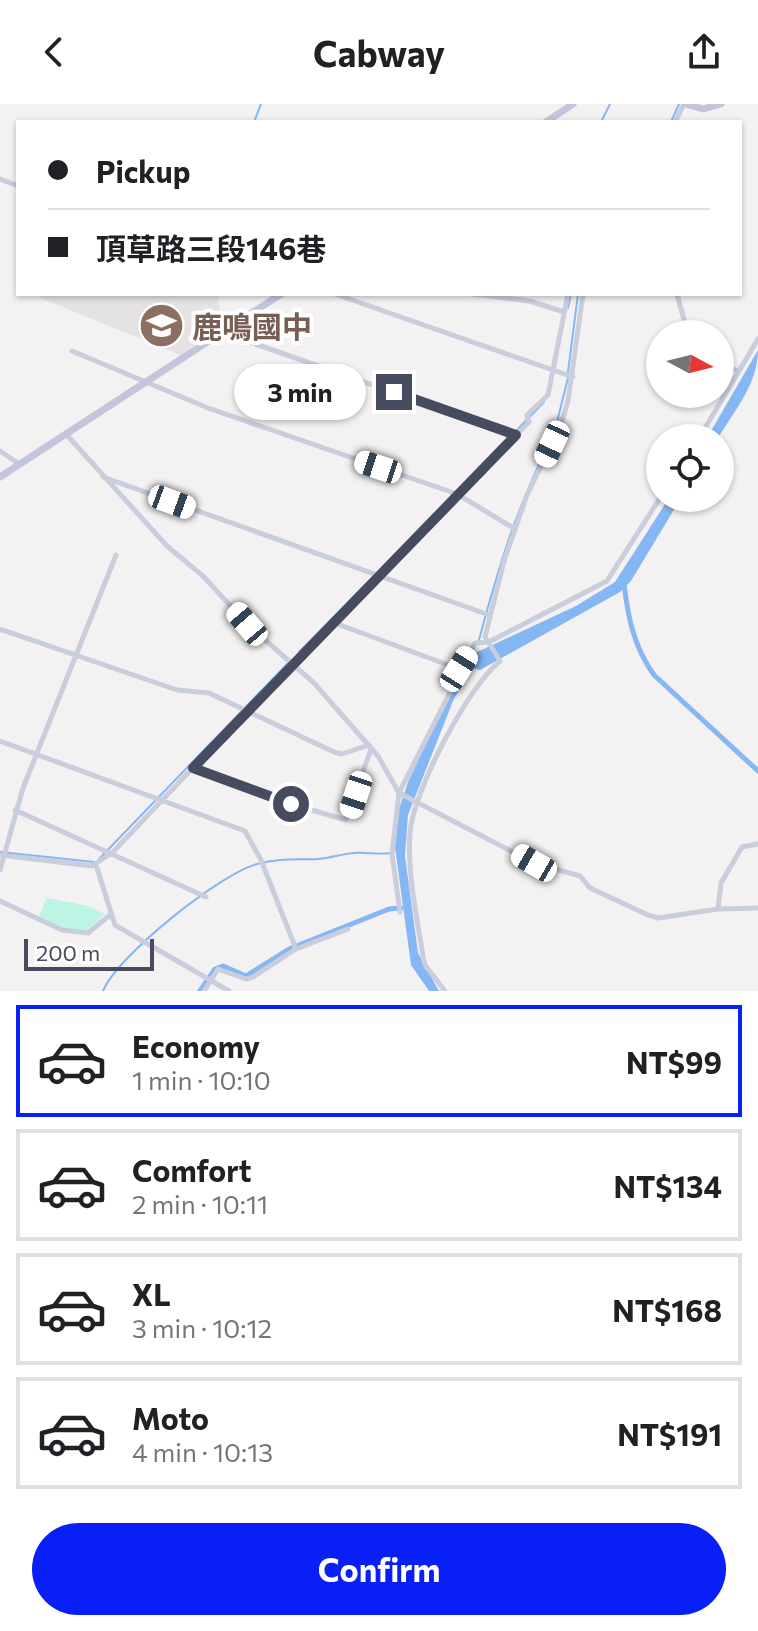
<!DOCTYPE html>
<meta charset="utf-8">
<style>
:root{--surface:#fff;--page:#f2f2f2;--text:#202124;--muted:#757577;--line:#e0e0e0;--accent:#081ff5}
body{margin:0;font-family:Commissioner,"Noto Sans TC",sans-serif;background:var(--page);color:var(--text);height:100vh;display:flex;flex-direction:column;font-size:30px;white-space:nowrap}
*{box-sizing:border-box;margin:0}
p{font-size:26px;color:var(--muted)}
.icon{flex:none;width:44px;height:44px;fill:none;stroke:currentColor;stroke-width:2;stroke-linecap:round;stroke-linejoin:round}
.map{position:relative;height:887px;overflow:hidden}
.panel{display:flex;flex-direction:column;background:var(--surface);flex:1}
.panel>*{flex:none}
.top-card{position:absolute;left:16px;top:16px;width:726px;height:176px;border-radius:0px;box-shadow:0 2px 6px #0004;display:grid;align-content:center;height:176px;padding:0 32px;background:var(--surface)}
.needle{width:52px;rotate:97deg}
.buttons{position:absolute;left:646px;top:216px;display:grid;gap:16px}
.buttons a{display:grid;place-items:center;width:88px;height:88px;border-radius:50%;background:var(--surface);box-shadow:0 2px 6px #0004;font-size:40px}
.scale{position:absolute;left:24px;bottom:20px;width:130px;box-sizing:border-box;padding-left:8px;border:4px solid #474b60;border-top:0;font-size:22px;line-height:28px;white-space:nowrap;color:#474b60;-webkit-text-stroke:6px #fff;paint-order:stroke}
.end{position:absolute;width:36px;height:36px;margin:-18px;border:10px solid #474b60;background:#fff;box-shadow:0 0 0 4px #fff}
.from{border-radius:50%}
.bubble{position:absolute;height:56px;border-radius:28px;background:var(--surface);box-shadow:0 2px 6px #0004;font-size:26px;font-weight:700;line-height:56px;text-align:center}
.car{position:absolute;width:24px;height:48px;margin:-24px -12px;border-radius:10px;box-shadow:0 0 6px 2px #0007;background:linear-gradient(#fff 24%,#345 0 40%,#fff 0 76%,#345 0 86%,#fff 0)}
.top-card b{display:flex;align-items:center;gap:28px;height:76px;font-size:30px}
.top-card b+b{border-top:2px solid var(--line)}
.top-card i{width:20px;height:20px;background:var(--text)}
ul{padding:14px 0 0;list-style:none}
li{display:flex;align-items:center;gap:24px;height:112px;margin:0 16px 12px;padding:0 16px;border:4px solid var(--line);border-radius:0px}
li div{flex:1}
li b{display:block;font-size:30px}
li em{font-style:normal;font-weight:700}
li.on{border-color:var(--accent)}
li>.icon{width:72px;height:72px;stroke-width:1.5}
.button{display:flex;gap:16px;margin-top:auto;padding:16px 32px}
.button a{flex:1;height:92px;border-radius:48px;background:var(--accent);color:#fff;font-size:32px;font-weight:700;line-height:92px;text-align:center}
header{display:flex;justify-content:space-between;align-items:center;height:104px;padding:0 32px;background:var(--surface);font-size:36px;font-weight:700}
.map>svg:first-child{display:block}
</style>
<header><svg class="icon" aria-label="back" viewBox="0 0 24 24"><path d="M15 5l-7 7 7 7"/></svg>Cabway<svg class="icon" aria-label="share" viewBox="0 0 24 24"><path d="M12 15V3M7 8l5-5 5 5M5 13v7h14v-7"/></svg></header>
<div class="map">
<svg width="758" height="887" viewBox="0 0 758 887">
<rect width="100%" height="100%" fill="#f3f1f1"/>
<!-- education -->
<path fill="#e4e2e2" d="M 42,190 L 218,190 L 220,211 L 210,231 L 180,251 L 41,194 Z"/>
<!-- green -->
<path fill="#bcf4e5" d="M 47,794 L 89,802 L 105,810 L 85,828 L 67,826 L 38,814 Z"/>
<!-- water -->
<path fill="#85b7f4" d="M 758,246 C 758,279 735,306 718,334 L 707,334 Z
M 669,394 L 681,394 L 631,477 L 620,488 L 480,566 L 471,564 L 453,597 L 408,711 L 405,752 L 418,849 L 439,887 L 429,887 L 411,861 L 395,743 L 398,708 L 408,678 L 445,599 L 473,550 L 576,502 L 615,478 Z"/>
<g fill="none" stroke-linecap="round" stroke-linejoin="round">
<!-- stream -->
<path stroke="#85b7f4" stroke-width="2" d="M 254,18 L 261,0
M 601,18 L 610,0
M 671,18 L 679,0
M 568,204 L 571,190
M 568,268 L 578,190
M 515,328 L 544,298
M 554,330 L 568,274
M 378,468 L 510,333
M 479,536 C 499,461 516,405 551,336
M 299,548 L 373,473
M 0,748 L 94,758
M 99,755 L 289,558
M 103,887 C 117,852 220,770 257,760 C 280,754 296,756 318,755 C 330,754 342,750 354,749 C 367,748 378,751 391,749"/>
<!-- canal -->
<path stroke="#85b7f4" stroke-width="5" d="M 624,480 C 628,514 634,543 654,571 L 758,667
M 200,887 L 215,865 L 223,862 L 246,872 L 289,845 L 389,805 L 401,804"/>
<!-- street -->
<path stroke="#c9cddc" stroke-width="5" d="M 675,18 L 684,0
M 0,75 L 18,82
M 335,190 L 573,273
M 472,190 L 530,197 L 564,208
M 677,190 L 688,230
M 228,225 L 244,236 L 516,331
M 72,247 L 208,304 L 457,390 L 515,425
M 720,259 L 738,267
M 66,330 L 167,442 L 203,472 L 247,520 L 314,579 L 378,652 L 399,689 L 534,759 L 580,772 L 590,784 L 648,811 L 658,814 L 718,805 L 758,804
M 699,334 L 758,235
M 0,347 L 19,360
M 103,373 L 489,511
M 332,518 L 459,565
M 0,525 L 177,586 L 209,589 L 334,648 L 342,650 L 369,641
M 0,637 L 245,727 L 261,756 L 296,845
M 193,664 L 291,700 L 346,716 L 371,645
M 15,706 L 206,793
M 0,751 L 92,762 L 113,748 L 293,558 L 529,318 L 527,311 L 548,291 L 568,190
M 96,761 L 115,821 L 229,887
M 0,766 L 23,684 L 116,451
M 0,797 L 62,826 L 88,829 L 110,811
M 718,805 L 721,779 L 742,743 L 758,740
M 400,808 L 392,750 L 399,689 L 475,539 L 489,538 L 607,477 L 660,394
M 204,887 L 218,865 L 246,875 L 253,873 L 296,845 L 348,825
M 445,887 L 425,861 L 423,852 C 417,813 407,769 410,729 C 413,687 468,583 500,557 L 485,533 L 504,457 L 527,391 L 560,323 L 568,297 L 583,190"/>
<!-- secondary -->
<path stroke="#c2c5db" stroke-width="7" d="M 685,0 L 703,5 L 721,0
M 546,18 L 573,0
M 0,373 L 281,190"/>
</g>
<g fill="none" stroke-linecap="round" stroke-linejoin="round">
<!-- route -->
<path stroke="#474b60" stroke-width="10" d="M 291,700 L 193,664 L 516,331 L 394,288"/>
</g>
<!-- icons -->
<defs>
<symbol id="school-disc" viewBox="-11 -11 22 22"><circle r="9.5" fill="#8d6e63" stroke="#fff"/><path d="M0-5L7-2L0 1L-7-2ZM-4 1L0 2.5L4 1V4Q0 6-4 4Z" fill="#fff"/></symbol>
</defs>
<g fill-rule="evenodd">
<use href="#school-disc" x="136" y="196" width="51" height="51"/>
</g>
<g text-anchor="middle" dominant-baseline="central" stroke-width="8" stroke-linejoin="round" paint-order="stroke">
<!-- education labels -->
<g font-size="30" font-weight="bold" fill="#785e54" stroke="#fff" text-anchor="start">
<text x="192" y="221">鹿鳴國中</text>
</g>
</g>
</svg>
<div class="buttons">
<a><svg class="needle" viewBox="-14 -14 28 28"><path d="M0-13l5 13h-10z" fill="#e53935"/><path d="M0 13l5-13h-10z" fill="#757577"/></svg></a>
<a><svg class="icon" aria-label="locate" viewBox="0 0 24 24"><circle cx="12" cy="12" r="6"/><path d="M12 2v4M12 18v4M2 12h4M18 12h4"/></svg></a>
</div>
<div class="scale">200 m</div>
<i class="end from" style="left:291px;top:700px"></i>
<i class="end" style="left:394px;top:288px"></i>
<div class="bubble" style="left:234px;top:260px;width:132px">3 min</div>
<i class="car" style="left:552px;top:340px;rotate:205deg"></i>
<i class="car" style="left:378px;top:363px;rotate:288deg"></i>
<i class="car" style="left:172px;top:398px;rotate:110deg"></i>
<i class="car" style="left:247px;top:520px;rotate:319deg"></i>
<i class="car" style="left:459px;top:565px;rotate:32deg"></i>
<i class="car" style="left:356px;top:691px;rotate:198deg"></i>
<i class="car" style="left:534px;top:759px;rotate:300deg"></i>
<div class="top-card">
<b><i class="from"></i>Pickup</b>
<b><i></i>頂草路三段146巷</b>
</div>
</div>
<section class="panel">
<ul>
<li class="on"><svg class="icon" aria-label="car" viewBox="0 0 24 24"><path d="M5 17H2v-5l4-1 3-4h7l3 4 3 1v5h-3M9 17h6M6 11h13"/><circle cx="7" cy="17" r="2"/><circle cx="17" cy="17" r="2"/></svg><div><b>Economy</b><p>1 min · 10:10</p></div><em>NT$99</em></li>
<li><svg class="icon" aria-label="car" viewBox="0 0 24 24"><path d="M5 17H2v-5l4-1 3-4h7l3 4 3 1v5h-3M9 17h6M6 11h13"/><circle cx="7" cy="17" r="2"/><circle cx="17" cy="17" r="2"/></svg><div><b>Comfort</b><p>2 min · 10:11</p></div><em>NT$134</em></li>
<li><svg class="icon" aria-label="car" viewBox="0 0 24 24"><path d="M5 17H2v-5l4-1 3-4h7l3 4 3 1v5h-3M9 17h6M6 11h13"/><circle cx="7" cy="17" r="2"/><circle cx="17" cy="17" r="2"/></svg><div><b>XL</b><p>3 min · 10:12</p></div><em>NT$168</em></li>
<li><svg class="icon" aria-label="car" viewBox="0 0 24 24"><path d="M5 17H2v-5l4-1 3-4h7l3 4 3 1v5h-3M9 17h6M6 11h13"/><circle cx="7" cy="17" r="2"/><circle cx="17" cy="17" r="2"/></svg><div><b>Moto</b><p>4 min · 10:13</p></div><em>NT$191</em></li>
</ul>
<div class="button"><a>Confirm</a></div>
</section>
